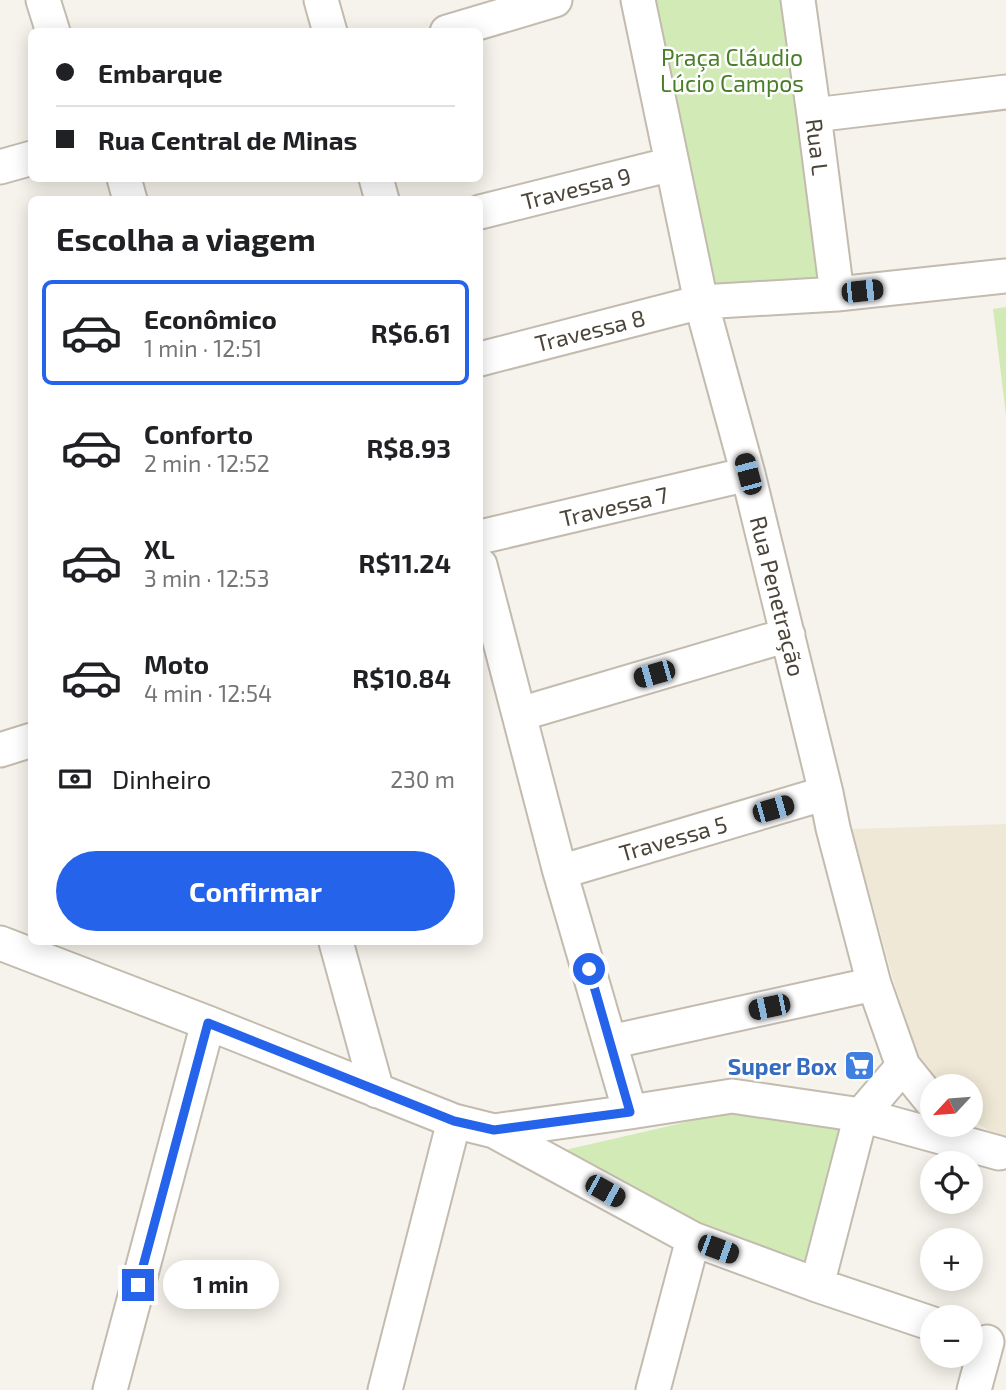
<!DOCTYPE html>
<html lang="pt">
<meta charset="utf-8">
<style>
:root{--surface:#fff;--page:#f2f2f2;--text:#202124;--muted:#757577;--line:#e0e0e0;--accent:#2563eb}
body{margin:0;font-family:"Exo 2",sans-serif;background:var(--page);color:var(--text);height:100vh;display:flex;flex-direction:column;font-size:26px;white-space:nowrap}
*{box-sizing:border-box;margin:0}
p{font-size:23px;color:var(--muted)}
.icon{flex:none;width:38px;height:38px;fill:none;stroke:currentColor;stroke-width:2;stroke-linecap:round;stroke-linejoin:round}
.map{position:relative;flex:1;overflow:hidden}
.side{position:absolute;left:28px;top:196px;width:455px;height:749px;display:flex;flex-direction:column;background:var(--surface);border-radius:10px;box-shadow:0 4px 18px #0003}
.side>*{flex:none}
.guide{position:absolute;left:28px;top:28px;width:455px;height:154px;border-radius:10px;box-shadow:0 4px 18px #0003;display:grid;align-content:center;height:154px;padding:0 28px;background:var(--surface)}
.needle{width:46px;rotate:244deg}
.tools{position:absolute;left:920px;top:1074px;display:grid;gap:14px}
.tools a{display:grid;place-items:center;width:63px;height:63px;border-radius:50%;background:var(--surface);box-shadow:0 4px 18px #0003;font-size:35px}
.end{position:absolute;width:32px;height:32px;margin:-16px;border:9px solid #2563eb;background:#fff;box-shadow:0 0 0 4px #fff}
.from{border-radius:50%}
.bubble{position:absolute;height:49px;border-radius:24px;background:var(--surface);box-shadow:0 4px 18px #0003;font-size:23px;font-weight:700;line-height:49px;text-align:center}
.car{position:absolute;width:21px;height:42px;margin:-21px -10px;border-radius:9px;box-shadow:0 0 5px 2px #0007;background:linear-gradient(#222 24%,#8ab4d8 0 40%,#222 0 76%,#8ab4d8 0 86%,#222 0)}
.guide b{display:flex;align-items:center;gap:24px;height:66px;font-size:26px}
.guide b+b{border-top:2px solid var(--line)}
.guide i{width:18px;height:18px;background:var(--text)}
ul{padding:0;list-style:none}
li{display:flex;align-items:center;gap:21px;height:105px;margin:0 14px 10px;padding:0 14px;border:4px solid transparent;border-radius:10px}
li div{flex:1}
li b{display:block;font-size:26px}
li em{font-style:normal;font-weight:700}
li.on{border-color:var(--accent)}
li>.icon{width:63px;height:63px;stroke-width:1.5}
h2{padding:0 28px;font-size:32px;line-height:84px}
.pay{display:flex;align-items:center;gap:18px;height:77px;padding:0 28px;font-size:26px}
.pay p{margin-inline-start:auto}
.cta{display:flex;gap:14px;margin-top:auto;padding:14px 28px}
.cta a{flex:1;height:80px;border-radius:42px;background:var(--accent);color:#fff;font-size:28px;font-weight:700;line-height:80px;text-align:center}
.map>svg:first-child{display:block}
</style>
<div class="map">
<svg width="1006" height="1390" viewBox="0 0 1006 1390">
<rect width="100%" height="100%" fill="#f6f3ec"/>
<!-- education -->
<path fill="#efe8d6" d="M 1006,824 L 1006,1142 L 971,1119 L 971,1087 L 937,1087 L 919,1060 L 893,979 L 852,829 Z"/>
<!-- green -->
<path fill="#d2eab5" d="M 648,0 L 790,0 L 829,278 L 712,292 Z
M 1006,307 L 1006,415 L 993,309 Z
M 730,1112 L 848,1128 L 804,1268 L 700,1232 L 565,1150 Z"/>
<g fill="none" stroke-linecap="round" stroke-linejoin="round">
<defs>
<path id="minor" d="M 43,0 L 53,32
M 321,0 L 330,32
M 638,0 L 701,302 L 748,474 L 826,793 L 833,828 L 874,984 L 903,1066 L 933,1103
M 798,0 L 814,115 L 837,294
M 447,32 L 555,0
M 814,115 L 1006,92
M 0,167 L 32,158
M 124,178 L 130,200
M 376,178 L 382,200
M 480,212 L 672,164
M 480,359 L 701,302 L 837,294 L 1006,276
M 480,537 L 748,474
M 480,565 L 560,872 L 630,1112
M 520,714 L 788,635
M 0,750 L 32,740
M 560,872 L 826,793
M 336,942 L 377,1091
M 0,943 L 208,1023 L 454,1121 L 494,1131 L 693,1239 L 817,1285 L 933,1324
M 610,1042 L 874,984
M 494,1131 L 630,1112 L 732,1096 L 861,1115 L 999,1153
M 817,1285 L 861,1115 L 903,1066
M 110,1390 L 208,1023
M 385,1390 L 454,1121
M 653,1390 L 693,1239
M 974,1390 L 987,1342"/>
</defs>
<!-- minor casing -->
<use href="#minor" stroke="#c2bbae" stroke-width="37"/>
<!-- minor -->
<use href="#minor" stroke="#fff" stroke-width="33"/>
</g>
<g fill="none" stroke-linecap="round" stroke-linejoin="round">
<!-- route -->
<path stroke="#2563eb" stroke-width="9" d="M 138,1285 L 208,1023 L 454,1121 L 494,1130 L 630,1112 L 589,969"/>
</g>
<!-- icons -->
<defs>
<symbol id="supermarket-square" viewBox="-11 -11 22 22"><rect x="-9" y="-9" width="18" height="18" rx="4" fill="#3f7fe0" stroke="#fff"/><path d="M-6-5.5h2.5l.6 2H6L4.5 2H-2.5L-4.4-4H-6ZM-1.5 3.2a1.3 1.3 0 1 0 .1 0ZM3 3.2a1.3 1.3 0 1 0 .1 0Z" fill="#fff"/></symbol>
</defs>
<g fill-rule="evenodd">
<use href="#supermarket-square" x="842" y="1048" width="35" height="35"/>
</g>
<g text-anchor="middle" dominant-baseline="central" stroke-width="5" stroke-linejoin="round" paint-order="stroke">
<!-- park labels -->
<g font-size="23" fill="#4a7f2a" stroke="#fff">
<text x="732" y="57">Praça Cláudio<tspan x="732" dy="26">Lúcio Campos</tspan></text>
</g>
<!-- street labels -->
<g font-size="23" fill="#4b4439" stroke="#fff">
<text transform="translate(818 147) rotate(83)">Rua L</text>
<text transform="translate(576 188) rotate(-14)">Travessa 9</text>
<text transform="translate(590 330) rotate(-14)">Travessa 8</text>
<text transform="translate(614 506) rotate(-13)">Travessa 7</text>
<text transform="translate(778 596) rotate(76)">Rua Penetração</text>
<text transform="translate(673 838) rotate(-16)">Travessa 5</text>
</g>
<!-- shop labels -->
<g font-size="23" font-weight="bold" fill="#366cbe" stroke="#fff" text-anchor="end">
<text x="837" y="1066">Super Box</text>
</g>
</g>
</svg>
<div class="tools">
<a><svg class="needle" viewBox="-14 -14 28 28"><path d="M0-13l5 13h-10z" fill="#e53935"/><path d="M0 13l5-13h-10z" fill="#757577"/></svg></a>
<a><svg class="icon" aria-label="locate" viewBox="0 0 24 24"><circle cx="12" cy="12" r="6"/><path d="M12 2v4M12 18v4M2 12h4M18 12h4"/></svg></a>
<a>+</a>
<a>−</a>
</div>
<i class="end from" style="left:589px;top:969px"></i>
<i class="end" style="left:138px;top:1285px"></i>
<div class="bubble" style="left:163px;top:1260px;width:116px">1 min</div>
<i class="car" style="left:862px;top:291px;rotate:84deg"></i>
<i class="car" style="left:748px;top:474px;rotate:345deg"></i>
<i class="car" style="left:654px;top:674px;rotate:254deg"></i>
<i class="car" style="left:773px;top:809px;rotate:74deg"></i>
<i class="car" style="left:769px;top:1007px;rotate:258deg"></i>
<i class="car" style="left:605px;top:1191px;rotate:119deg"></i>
<i class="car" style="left:718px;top:1249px;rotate:110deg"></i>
<div class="guide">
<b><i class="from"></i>Embarque</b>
<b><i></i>Rua Central de Minas</b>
</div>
<section class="side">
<h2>Escolha a viagem</h2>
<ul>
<li class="on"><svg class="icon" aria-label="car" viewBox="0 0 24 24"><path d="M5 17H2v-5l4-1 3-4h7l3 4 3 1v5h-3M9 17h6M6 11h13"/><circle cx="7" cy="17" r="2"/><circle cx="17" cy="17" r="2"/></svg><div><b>Econômico</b><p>1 min · 12:51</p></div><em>R$6.61</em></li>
<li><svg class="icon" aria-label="car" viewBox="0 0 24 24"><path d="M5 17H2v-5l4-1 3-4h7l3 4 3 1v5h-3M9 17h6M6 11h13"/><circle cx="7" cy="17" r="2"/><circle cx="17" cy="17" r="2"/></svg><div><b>Conforto</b><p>2 min · 12:52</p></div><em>R$8.93</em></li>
<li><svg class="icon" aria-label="car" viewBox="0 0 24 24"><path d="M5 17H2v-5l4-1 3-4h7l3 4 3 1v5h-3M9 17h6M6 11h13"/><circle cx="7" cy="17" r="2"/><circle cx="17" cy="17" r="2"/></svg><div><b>XL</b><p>3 min · 12:53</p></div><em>R$11.24</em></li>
<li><svg class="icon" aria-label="car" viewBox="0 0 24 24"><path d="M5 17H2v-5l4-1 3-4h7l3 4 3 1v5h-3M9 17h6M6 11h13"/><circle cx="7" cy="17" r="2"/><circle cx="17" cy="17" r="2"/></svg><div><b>Moto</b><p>4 min · 12:54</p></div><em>R$10.84</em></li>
</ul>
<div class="pay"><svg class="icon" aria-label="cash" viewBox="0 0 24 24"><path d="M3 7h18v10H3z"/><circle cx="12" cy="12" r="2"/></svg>Dinheiro<p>230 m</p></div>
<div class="cta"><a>Confirmar</a></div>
</section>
</div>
